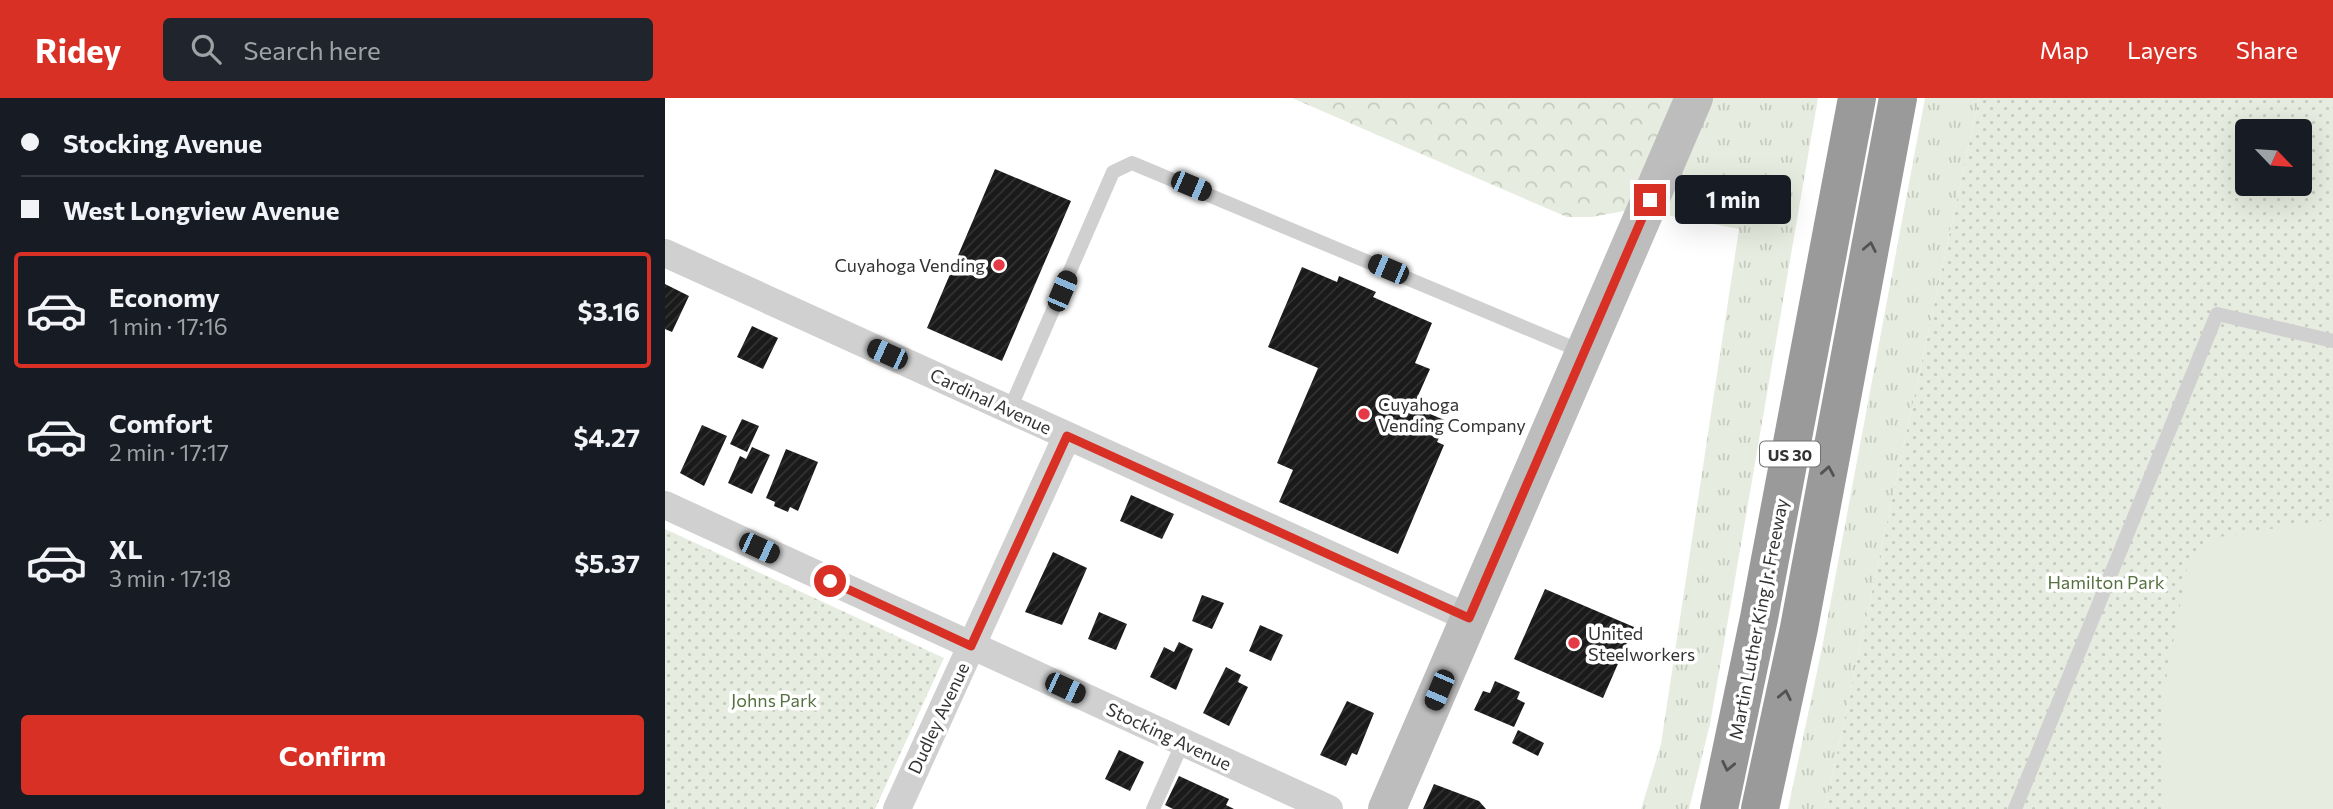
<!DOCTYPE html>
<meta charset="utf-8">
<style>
:root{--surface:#171b24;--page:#20242c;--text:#f1f3f6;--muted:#9ea1a6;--line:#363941;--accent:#d93025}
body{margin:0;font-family:Commissioner,sans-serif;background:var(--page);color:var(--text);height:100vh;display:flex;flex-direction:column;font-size:26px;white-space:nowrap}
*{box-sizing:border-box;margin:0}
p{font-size:23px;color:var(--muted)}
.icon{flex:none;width:38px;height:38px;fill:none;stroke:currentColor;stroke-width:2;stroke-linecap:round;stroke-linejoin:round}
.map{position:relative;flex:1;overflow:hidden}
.sheet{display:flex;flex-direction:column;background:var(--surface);width:665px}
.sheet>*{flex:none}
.hud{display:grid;align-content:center;height:154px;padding:0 21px;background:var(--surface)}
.needle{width:46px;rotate:115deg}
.tools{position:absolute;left:1570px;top:21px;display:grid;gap:14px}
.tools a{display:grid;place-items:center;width:77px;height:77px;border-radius:7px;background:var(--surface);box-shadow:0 7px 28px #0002;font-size:35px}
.end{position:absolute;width:32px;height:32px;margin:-16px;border:9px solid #d93025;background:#fff;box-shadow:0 0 0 4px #fff}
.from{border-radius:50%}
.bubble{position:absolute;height:49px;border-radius:7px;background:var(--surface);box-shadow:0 7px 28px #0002;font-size:23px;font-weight:700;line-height:49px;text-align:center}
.car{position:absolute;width:21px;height:42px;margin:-21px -10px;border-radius:9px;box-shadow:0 0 5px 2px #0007;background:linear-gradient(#222 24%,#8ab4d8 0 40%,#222 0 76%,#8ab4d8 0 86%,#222 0)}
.hud b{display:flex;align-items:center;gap:24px;height:66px;font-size:26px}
.hud b+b{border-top:2px solid var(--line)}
.hud i{width:18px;height:18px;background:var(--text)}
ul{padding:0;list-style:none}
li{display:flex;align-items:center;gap:21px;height:116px;margin:0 14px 10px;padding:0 7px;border:4px solid transparent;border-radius:7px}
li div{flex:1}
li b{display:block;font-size:26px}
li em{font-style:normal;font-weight:700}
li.selected{border-color:var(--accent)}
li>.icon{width:63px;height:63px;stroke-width:1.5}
.cta{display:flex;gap:14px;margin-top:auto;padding:14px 21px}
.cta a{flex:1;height:80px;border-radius:7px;background:var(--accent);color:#fff;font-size:28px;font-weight:700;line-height:80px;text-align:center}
header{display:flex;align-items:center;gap:42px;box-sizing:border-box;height:98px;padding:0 35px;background:var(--accent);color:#fff}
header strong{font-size:33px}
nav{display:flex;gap:38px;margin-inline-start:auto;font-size:24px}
.search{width:490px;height:63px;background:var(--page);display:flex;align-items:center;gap:18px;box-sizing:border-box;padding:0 24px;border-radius:7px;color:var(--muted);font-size:26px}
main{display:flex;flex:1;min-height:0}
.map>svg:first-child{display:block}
</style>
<header>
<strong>Ridey</strong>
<div class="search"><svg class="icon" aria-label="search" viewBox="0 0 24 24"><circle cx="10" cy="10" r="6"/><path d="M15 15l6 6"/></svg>Search here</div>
<nav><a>Map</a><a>Layers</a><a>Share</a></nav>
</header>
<main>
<section class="sheet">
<div class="hud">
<b><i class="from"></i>Stocking Avenue</b>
<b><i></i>West Longview Avenue</b>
</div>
<ul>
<li class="selected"><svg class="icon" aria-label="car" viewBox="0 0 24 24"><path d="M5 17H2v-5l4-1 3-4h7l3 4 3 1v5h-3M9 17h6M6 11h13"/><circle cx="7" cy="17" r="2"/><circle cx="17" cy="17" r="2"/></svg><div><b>Economy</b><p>1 min · 17:16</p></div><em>$3.16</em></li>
<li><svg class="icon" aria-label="car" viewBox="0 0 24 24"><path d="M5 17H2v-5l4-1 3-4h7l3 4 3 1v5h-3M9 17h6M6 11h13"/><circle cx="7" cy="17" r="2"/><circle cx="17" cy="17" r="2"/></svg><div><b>Comfort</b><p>2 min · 17:17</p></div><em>$4.27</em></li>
<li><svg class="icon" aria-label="car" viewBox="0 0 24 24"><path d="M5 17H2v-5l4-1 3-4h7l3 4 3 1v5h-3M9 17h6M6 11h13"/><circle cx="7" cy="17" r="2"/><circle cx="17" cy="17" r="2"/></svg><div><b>XL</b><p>3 min · 17:18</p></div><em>$5.37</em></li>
</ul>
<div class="cta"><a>Confirm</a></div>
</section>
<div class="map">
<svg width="1668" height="711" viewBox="0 0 1668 711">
<defs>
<pattern id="grass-tufts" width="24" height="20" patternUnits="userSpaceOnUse" patternTransform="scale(1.75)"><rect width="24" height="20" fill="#e6ecdf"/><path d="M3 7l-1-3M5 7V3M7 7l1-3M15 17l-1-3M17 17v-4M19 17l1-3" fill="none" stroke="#c6cbc0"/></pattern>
<pattern id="forest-crowns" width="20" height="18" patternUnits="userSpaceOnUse" patternTransform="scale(1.75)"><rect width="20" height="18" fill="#e6ecdf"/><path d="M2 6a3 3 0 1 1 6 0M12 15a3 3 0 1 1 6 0" fill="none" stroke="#c6cbc0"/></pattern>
<pattern id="park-dots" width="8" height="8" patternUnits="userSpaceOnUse" patternTransform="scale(1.75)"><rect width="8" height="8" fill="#e6ecdf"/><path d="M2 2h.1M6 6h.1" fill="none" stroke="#c6cbc0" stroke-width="1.8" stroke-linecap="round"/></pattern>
<pattern id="building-hatch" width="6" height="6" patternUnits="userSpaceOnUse" patternTransform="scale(1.75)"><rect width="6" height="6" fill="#1a1a1a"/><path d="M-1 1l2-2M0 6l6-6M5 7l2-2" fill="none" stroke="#333"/></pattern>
</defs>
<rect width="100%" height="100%" fill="#fff"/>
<!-- grass -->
<path fill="url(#grass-tufts)" d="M 1045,0 L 1153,0 L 1045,626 L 1024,711 L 976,711 L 996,646 L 1074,131 L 996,116 Z
M 1260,0 L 1314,0 L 1160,711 L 1123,711 L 1157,550 Z"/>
<!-- forest -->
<path fill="url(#forest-crowns)" d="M 627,0 L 1011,0 L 964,112 L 927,119 L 902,119 Z"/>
<!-- park -->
<path fill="url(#park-dots)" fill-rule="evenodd" d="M 1314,0 L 1668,0 L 1668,711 L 1160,711 ZM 1582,33 L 1634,33 L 1634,86 L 1582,86 Z
M 0,431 L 279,560 L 210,711 L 0,711 Z"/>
<!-- pitch -->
<path fill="#e6ecdf" d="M 1668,421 L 1668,711 L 1499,711 L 1496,608 L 1524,460 L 1542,441 Z"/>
<!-- building -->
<path fill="url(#building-hatch)" d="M 330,71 L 406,103 L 337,263 L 262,230 Z
M 637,169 L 672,184 L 674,178 L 711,194 L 708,199 L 767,225 L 750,265 L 765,271 L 748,309 L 782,323 L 772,344 L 779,347 L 733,456 L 614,404 L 628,372 L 612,365 L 653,270 L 603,249 Z
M 0,186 L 24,198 L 7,234 L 0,231 Z
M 87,228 L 113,240 L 98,271 L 72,259 Z
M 77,321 L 94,328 L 82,354 L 65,346 Z
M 37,327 L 62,338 L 39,388 L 15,375 Z
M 87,349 L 105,357 L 87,396 L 63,385 L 75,358 L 81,361 Z
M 121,351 L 153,364 L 133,413 L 125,409 L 123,414 L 109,408 L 110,404 L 101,400 Z
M 466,397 L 509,416 L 497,441 L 455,423 Z
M 388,454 L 422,470 L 397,527 L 360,514 Z
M 880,491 L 969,529 L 938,600 L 849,561 Z
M 537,497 L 559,505 L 547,531 L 527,523 Z
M 434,514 L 462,526 L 451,552 L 423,541 Z
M 595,527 L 618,537 L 606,563 L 584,553 Z
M 514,544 L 528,551 L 511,592 L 485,579 L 499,549 L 509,554 Z
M 561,569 L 576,577 L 573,584 L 583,589 L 564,628 L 538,615 Z
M 830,583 L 855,594 L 852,601 L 860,605 L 849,629 L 809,612 L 818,593 L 825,595 Z
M 682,603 L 709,615 L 692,657 L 687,655 L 681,668 L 655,657 Z
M 853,632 L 879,645 L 873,658 L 847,645 Z
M 454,652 L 479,664 L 465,693 L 440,681 Z
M 514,678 L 564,701 L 561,707 L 569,711 L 508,711 L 500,707 Z
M 769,686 L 814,703 L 821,711 L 758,711 Z"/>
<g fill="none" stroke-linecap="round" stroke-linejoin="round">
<!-- lane -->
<path stroke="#d0d0d0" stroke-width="14" d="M 345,311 L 448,74 L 467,65 L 918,254
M 488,711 L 518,644
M 1350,711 L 1552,216 L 1668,243"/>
<!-- street -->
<path stroke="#d0d0d0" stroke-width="28" d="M 0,155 L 804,520
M 0,407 L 664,711
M 232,711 L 402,338"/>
<!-- secondary -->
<path stroke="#bdbdbd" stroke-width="38" d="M 722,711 L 1029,0"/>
<!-- highway -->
<path stroke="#9a9a9a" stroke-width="38" d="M 1054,711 L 1094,520 L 1192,0
M 1095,711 L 1134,530 L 1233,0"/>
</g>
<!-- one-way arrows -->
<defs><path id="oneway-chevron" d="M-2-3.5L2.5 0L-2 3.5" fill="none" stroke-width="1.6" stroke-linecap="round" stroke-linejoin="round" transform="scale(1.75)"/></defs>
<g stroke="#525252">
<use href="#oneway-chevron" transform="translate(1205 149) rotate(-79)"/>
<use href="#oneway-chevron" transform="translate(1163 373) rotate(-80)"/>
<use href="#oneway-chevron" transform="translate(1120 597) rotate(-78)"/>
<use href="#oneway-chevron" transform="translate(1063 668) rotate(102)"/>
</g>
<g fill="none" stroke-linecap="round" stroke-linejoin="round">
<!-- route -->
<path stroke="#d93025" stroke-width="9" d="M 165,483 L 306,548 L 402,338 L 804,520 L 985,102"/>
</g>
<!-- markers -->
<g fill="#e63946" stroke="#fff" stroke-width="2.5">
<circle cx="334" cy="167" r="7"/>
<circle cx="699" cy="316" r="7"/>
<circle cx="909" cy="545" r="7"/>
</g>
<g text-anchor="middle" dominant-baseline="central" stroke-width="7" stroke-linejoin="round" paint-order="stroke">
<!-- shield labels -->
<rect fill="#fff" stroke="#707070" stroke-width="2" x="1095" y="343.5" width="60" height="25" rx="5"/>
<g font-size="16" font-weight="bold" fill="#333">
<text x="1125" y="356">US 30</text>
</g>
<!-- poi labels -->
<g font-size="18" fill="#333" stroke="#fff" text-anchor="start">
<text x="320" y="167" text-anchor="end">Cuyahoga Vending</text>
<text x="713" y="306">Cuyahoga<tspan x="713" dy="21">Vending Company</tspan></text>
<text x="923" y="535">United<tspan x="923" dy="21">Steelworkers</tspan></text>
</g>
<!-- street labels -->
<g font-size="18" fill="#333" stroke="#fff">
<text transform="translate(326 303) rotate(25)">Cardinal Avenue</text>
<text transform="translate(1093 521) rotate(-79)">Martin Luther King Jr. Freeway</text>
<text transform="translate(273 620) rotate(-65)">Dudley Avenue</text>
<text transform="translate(504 638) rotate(25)">Stocking Avenue</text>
</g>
<!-- park labels -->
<g font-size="18" fill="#56703f" stroke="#fff">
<text x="1441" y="484">Hamilton Park</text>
<text x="109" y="602">Johns Park</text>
</g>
</g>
</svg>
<div class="tools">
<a><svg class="needle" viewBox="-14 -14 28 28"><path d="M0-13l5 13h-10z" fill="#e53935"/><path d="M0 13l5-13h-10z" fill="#9ea1a6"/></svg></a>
</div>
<i class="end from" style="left:165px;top:483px"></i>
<i class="end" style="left:985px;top:102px"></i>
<div class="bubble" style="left:1010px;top:77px;width:116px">1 min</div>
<i class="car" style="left:526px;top:88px;rotate:113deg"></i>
<i class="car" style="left:723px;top:171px;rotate:293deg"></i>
<i class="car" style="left:397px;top:193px;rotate:23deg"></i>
<i class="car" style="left:222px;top:256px;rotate:294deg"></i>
<i class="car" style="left:94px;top:450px;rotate:115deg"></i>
<i class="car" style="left:400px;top:590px;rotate:115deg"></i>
<i class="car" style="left:774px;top:592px;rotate:203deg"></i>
</div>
</main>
